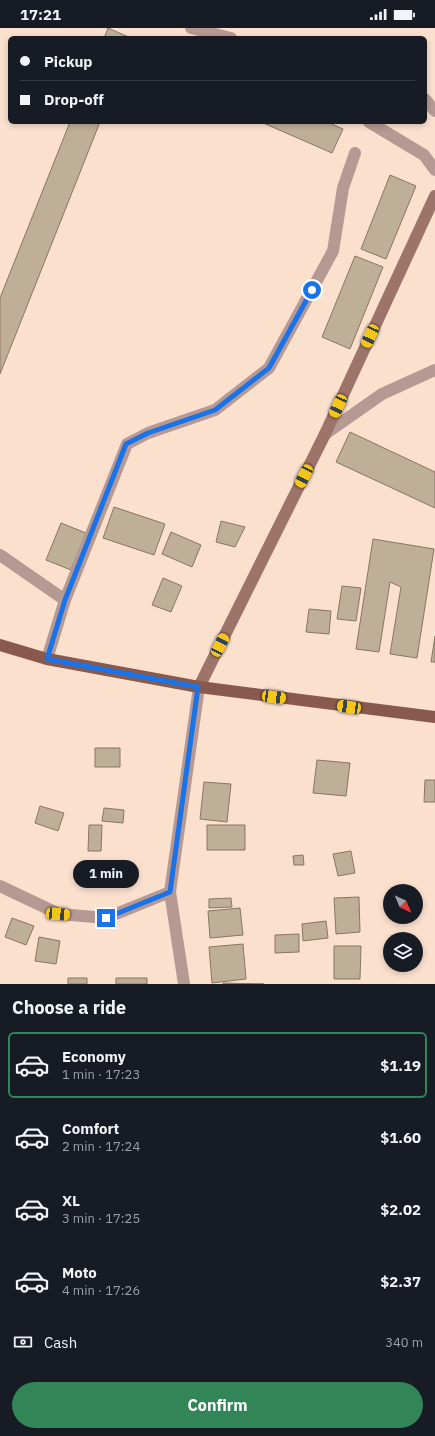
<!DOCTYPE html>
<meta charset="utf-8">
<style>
:root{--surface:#171b24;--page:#242831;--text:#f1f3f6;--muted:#9ea1a6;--line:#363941;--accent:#328557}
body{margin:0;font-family:"IBM Plex Sans",sans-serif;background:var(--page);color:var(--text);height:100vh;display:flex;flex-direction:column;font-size:15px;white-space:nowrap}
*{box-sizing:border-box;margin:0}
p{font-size:13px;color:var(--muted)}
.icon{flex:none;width:22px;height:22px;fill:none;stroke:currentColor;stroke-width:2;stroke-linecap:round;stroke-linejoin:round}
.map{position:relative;height:956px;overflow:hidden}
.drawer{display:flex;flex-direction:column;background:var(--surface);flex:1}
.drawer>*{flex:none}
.banner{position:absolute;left:8px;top:8px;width:419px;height:88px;border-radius:6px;box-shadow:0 2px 6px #0003;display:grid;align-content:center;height:88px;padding:0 12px;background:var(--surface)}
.needle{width:26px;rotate:136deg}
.fabs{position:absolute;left:383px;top:856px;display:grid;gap:8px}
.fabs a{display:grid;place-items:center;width:40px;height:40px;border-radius:50%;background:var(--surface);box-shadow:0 2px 6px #0003;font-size:20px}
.end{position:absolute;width:18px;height:18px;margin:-9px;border:5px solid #1a73e8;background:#fff;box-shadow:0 0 0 2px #fff}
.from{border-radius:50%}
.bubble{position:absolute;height:28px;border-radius:14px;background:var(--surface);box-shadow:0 2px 6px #0003;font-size:13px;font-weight:700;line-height:28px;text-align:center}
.car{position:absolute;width:12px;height:24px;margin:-12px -6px;border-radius:5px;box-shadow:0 0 3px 1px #0007;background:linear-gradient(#f5c518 24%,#345 0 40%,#f5c518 0 76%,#345 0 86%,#f5c518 0)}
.banner b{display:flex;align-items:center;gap:14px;height:38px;font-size:15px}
.banner b+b{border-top:1px solid var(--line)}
.banner i{width:10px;height:10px;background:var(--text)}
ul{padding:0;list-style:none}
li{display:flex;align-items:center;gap:12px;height:66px;margin:0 8px 6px;padding:0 4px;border:2px solid transparent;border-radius:6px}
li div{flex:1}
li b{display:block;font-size:15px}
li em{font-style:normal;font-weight:700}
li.on{border-color:var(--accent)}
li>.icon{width:36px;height:36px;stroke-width:1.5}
h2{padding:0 12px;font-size:18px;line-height:48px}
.pay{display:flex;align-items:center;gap:10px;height:44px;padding:0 12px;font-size:15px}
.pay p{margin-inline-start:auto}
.primary-button{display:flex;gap:8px;margin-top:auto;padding:8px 12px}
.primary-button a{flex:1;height:46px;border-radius:24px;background:var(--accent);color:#fff;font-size:16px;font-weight:700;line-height:46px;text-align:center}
.status{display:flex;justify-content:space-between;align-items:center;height:28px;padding:0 20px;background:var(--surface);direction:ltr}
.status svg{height:11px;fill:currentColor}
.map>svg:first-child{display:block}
</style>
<div class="status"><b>17:21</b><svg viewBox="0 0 49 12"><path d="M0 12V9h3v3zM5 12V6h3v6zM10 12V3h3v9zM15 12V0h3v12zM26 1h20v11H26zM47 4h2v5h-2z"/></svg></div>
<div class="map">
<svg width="435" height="956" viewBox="0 0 435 956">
<rect width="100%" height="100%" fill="#fbe0ce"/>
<!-- building -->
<path fill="#c0af97" stroke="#877761" d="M 108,0 L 131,10 L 104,10 Z
M 70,94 L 100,94 L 0,346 L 0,270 Z
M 261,94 L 327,94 L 343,101 L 332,125 Z
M 390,147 L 416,158 L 386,231 L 361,221 Z
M 355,228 L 383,239 L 350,321 L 322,309 Z
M 350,404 L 435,444 L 435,480 L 336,434 Z
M 114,479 L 165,496 L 154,527 L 103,510 Z
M 221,493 L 245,499 L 235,519 L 216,514 Z
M 61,495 L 86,505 L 71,542 L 46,532 Z
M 171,504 L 201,517 L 192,539 L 162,526 Z
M 373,511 L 434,521 L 417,630 L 390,626 L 401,559 L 390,554 L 379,624 L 356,621 Z
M 163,550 L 182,558 L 171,584 L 152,577 Z
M 342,558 L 361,560 L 356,593 L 337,591 Z
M 309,581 L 331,583 L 329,606 L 306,604 Z
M 435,608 L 435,634 L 431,634 Z
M 95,720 L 120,720 L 120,739 L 95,739 Z
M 317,732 L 350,735 L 346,768 L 313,765 Z
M 425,752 L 435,752 L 435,774 L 424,774 Z
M 204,754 L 231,756 L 227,794 L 200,791 Z
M 40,778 L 64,785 L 58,803 L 35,795 Z
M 104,780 L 124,782 L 123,795 L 102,793 Z
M 89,797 L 102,797 L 101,823 L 88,823 Z
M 207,797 L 245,797 L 245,822 L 207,822 Z
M 351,823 L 355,845 L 338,848 L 333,826 Z
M 303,827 L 304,837 L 294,837 L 293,828 Z
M 359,869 L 360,904 L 336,906 L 334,870 Z
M 231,870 L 232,879 L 209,880 L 209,871 Z
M 240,880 L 243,907 L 210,910 L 208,883 Z
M 12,890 L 34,898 L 26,917 L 5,909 Z
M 326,893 L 328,910 L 303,913 L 302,896 Z
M 299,906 L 299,924 L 275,925 L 275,907 Z
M 39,909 L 60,913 L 56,936 L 35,933 Z
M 243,916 L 246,951 L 212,955 L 209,919 Z
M 334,918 L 361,918 L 360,951 L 334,951 Z
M 68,950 L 87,950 L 87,956 L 68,956 Z
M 116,950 L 147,950 L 147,956 L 116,956 Z
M 223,955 L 264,956 L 223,956 Z"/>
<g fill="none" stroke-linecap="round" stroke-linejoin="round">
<!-- street -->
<path stroke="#b69992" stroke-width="12" d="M 191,0 L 231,10
M 425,71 L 435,83
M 369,94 L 424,127 L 435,142
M 325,406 L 382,366 L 435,342
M 0,527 L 65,572
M 47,631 L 65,572 L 127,416 L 148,405 L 215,382 L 269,340 L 333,223 L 343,160 L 355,125
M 0,858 L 59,886 L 106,890 L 170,864
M 184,956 L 170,864 L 199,659"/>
<!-- secondary -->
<path stroke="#9d7469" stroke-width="12" d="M 199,659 L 325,406 L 435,168"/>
<!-- primary -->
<path stroke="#8a594d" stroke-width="12" d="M 0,617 L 47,631 L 199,659 L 435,689"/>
</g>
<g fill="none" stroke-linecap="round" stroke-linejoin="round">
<!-- route -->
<path stroke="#1a73e8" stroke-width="5" d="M 106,890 L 170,864 L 198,659 L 47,631 L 65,572 L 126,416 L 148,405 L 215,382 L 269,340 L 312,262"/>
</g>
</svg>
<div class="fabs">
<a><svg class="needle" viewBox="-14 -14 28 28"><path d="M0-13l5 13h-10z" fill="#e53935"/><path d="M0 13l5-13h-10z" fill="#9ea1a6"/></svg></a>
<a><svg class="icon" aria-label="layers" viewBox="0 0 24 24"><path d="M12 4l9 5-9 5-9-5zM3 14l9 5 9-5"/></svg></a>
</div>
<i class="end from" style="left:312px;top:262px"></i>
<i class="end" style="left:106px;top:890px"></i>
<div class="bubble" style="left:73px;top:832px;width:66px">1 min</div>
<i class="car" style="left:370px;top:308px;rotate:205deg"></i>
<i class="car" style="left:338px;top:378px;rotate:205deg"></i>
<i class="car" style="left:304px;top:448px;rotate:207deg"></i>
<i class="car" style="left:220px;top:617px;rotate:27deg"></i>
<i class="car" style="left:274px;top:669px;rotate:98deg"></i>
<i class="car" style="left:349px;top:679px;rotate:278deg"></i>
<i class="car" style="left:58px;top:886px;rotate:94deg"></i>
<div class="banner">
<b><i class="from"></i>Pickup</b>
<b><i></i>Drop-off</b>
</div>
</div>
<section class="drawer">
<h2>Choose a ride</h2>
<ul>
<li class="on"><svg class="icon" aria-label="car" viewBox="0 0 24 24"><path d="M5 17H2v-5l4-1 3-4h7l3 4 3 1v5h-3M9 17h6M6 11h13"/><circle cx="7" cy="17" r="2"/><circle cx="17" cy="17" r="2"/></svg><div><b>Economy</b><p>1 min · 17:23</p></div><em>$1.19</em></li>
<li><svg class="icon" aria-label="car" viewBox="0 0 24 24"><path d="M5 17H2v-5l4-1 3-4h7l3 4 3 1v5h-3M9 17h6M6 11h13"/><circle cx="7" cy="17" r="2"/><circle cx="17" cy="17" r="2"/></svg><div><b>Comfort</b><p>2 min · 17:24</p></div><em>$1.60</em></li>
<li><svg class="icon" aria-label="car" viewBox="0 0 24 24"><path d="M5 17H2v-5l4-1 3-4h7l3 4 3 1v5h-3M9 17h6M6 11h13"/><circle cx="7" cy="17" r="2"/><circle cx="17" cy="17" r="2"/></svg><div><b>XL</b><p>3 min · 17:25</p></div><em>$2.02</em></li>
<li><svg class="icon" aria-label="car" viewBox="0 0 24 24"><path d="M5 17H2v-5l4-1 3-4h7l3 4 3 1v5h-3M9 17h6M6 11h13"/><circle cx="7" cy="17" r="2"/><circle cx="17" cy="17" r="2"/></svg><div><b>Moto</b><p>4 min · 17:26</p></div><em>$2.37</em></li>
</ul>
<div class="pay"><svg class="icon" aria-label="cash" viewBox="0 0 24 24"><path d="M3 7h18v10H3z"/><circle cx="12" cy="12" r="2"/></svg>Cash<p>340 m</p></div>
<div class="primary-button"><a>Confirm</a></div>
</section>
